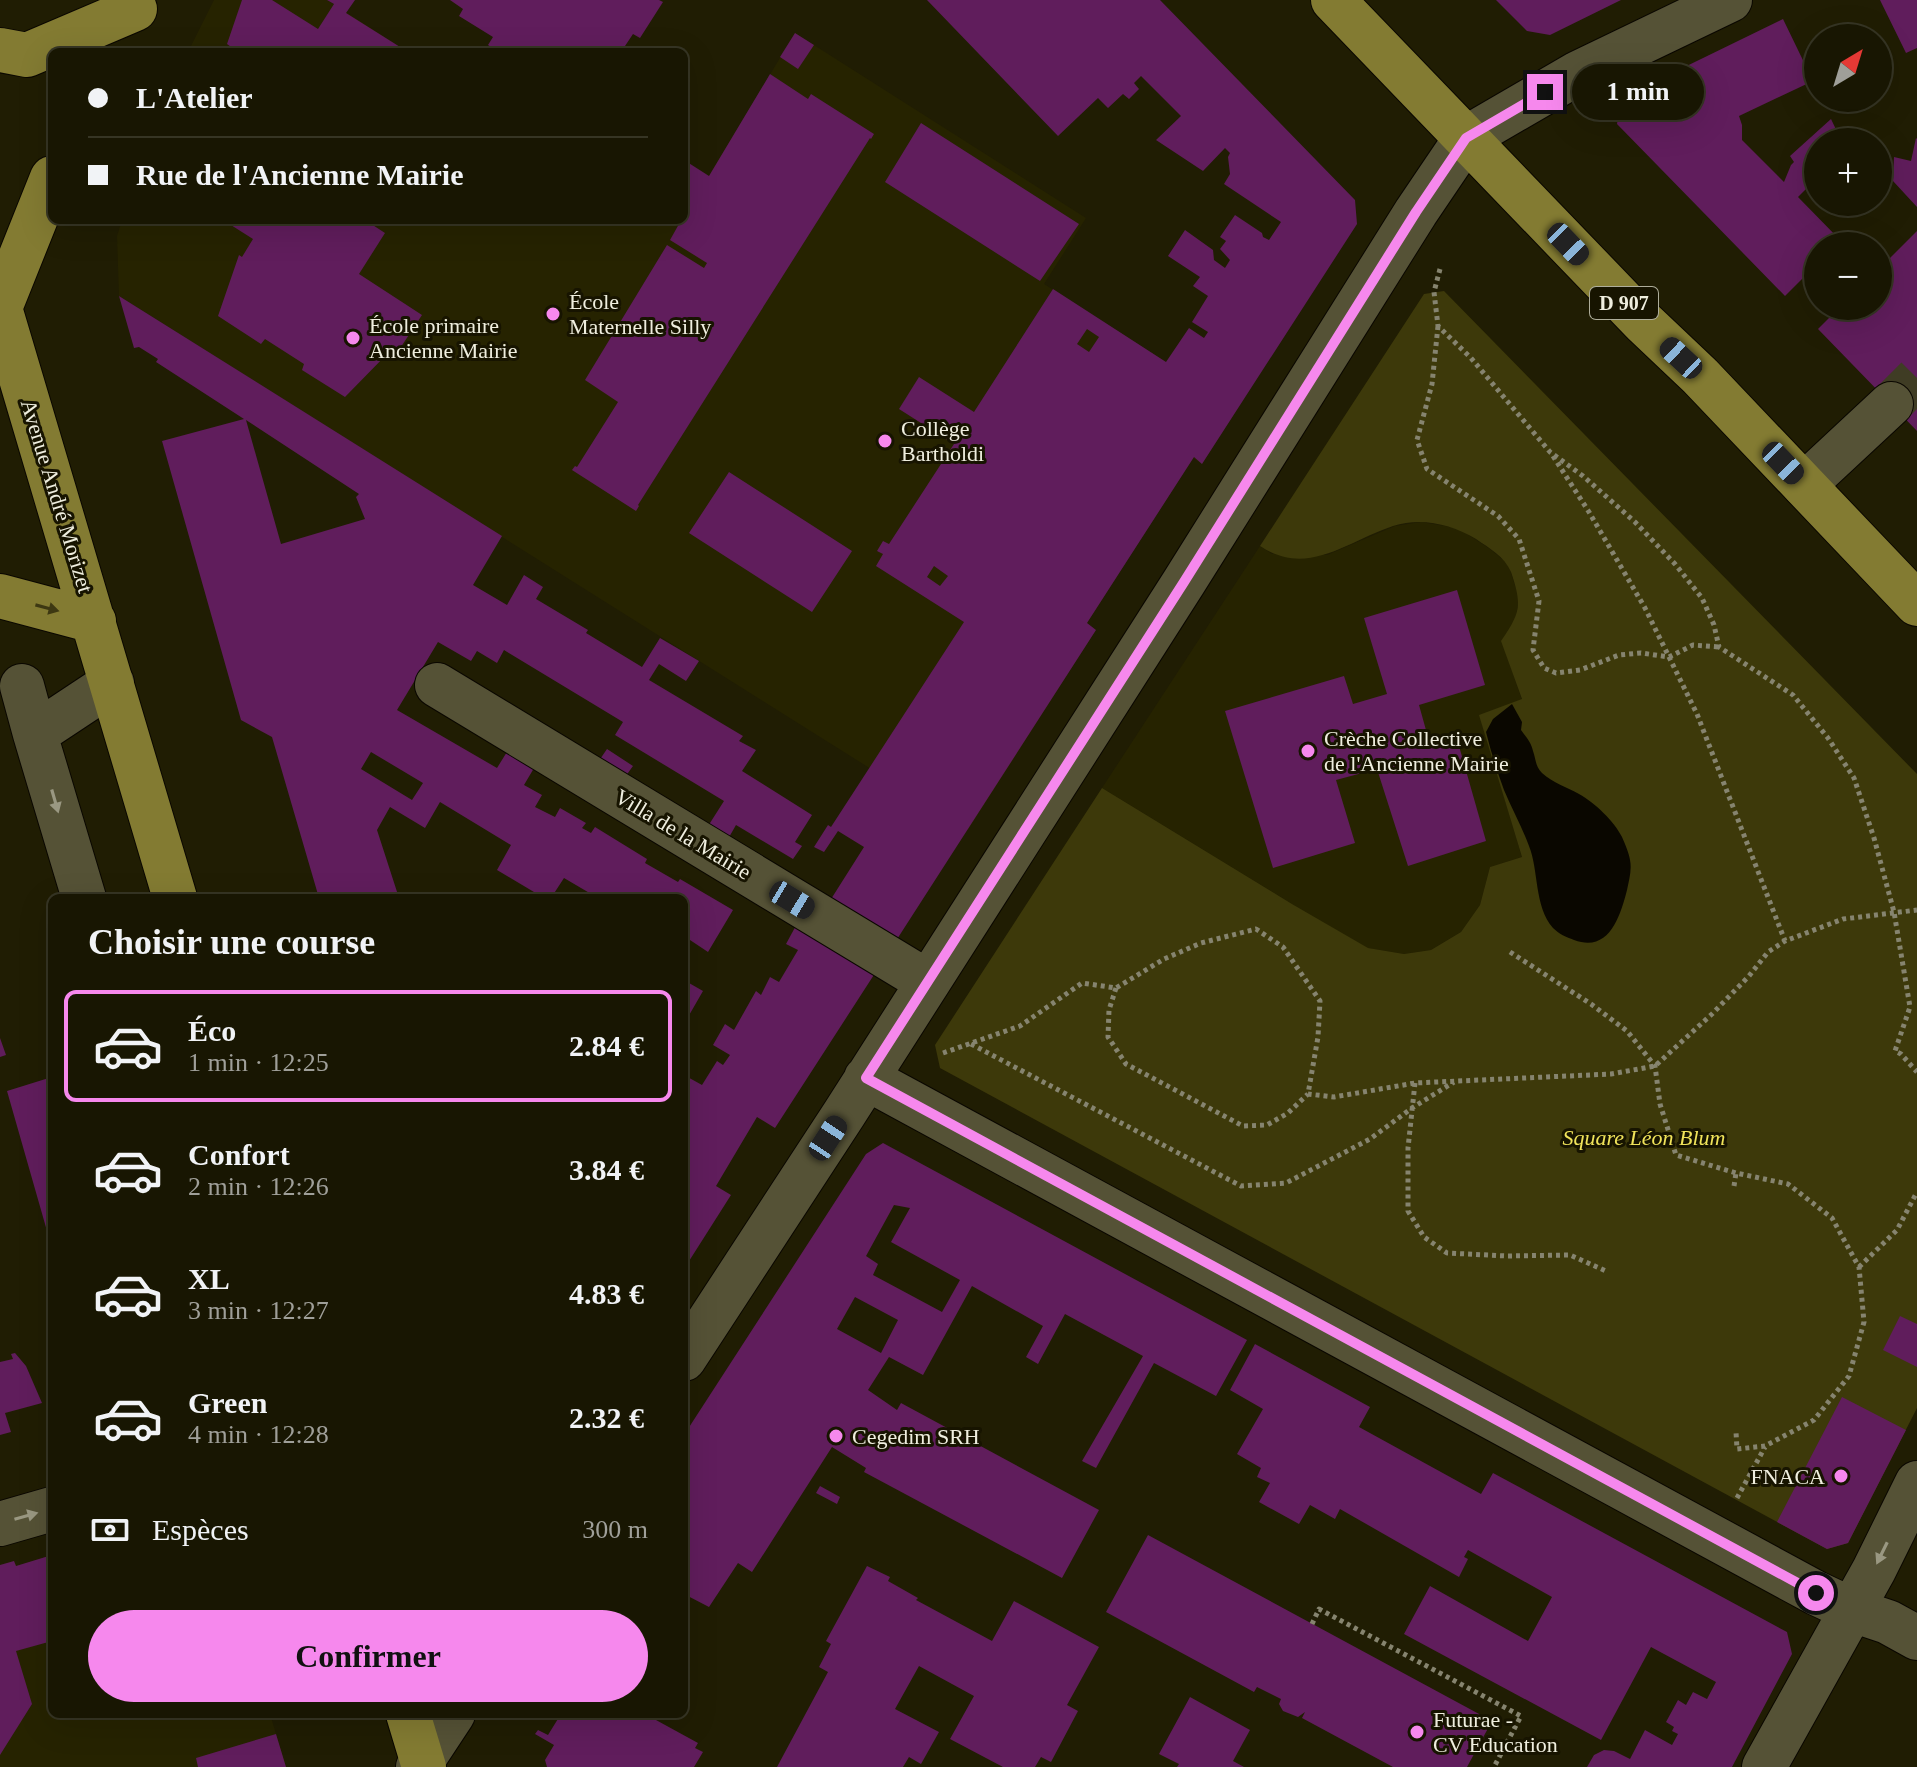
<!DOCTYPE html>
<html lang="fr">
<meta charset="utf-8">
<style>
:root{--surface:#181602;--page:#211f0c;--text:#f1f3f6;--muted:#9f9f99;--line:#363524;--accent:#f688ed}
body{margin:0;font-family:Georgia,serif;background:var(--page);color:var(--text);height:100vh;display:flex;flex-direction:column;font-size:30px;white-space:nowrap}
*{box-sizing:border-box;margin:0}
p{font-size:26px;color:var(--muted)}
.icon{flex:none;width:44px;height:44px;fill:none;stroke:currentColor;stroke-width:2;stroke-linecap:round;stroke-linejoin:round}
.map{position:relative;flex:1;overflow:hidden}
.details{position:absolute;left:48px;top:894px;width:640px;height:824px;display:flex;flex-direction:column;background:var(--surface);border-radius:12px;box-shadow:0 8px 32px #0002,0 0 0 2px var(--line)}
.details>*{flex:none}
.guide{position:absolute;left:48px;top:48px;width:640px;height:176px;border-radius:12px;box-shadow:0 8px 32px #0002,0 0 0 2px var(--line);display:grid;align-content:center;height:176px;padding:0 40px;background:var(--surface)}
.needle{width:52px;rotate:38deg}
.fabs{position:absolute;left:1804px;top:24px;display:grid;gap:16px}
.fabs a{display:grid;place-items:center;width:88px;height:88px;border-radius:50%;background:var(--surface);box-shadow:0 8px 32px #0002,0 0 0 2px var(--line);font-size:40px}
.end{position:absolute;width:36px;height:36px;margin:-18px;border:10px solid #f688ed;background:#111;box-shadow:0 0 0 4px #111}
.from{border-radius:50%}
.bubble{position:absolute;height:56px;border-radius:28px;background:var(--surface);box-shadow:0 8px 32px #0002,0 0 0 2px var(--line);font-size:26px;font-weight:700;line-height:56px;text-align:center}
.car{position:absolute;width:24px;height:48px;margin:-24px -12px;border-radius:10px;box-shadow:0 0 6px 2px #0007;background:linear-gradient(#222 24%,#8ab4d8 0 40%,#222 0 76%,#8ab4d8 0 86%,#222 0)}
.guide b{display:flex;align-items:center;gap:28px;height:76px;font-size:30px}
.guide b+b{border-top:2px solid var(--line)}
.guide i{width:20px;height:20px;background:var(--text)}
ul{padding:0;list-style:none}
li{display:flex;align-items:center;gap:24px;height:112px;margin:0 16px 12px;padding:0 24px;border:4px solid transparent;border-radius:12px}
li div{flex:1}
li b{display:block;font-size:30px}
li em{font-style:normal;font-weight:700}
li.selected{border-color:var(--accent)}
li>.icon{width:72px;height:72px;stroke-width:1.5}
h2{padding:0 40px;font-size:36px;line-height:96px}
.pay{display:flex;align-items:center;gap:20px;height:88px;padding:0 40px;font-size:30px}
.pay p{margin-inline-start:auto}
.button{display:flex;gap:16px;margin-top:auto;padding:16px 40px}
.button a{flex:1;height:92px;border-radius:48px;background:var(--accent);color:#111;font-size:32px;font-weight:700;line-height:92px;text-align:center}
.map>svg:first-child{display:block}
</style>
<div class="map">
<svg width="1917" height="1767" viewBox="0 0 1917 1767">
<rect width="100%" height="100%" fill="#201d03"/>
<!-- built -->
<path fill="#262300" d="M 214,0 L 327,0 L 408,52 L 188,52 Z
M 795,33 L 1086,218 L 1044,284 L 1238,408 L 1202,464 L 1193,458 L 1087,623 L 1096,630 L 968,830 L 119,296 L 117,236 L 122,220 L 684,220 L 684,217 Z
M 1421,522 L 1458,528 L 1490,549 L 1508,564 L 1519,598 L 1515,622 L 1502,641 L 1522,700 L 1480,716 L 1522,857 L 1490,867 L 1480,905 L 1461,932 L 1431,950 L 1404,954 L 1367,948 L 1292,904 L 1102,788 L 1260,546 L 1272,554 L 1327,555 L 1395,526 Z
M 52,1555 L 52,1714 L 270,1714 L 286,1767 L 0,1767 L 0,1565 L 14,1561 L 17,1566 Z"/>
<!-- green -->
<path fill="#3d390a" d="M 1444,291 L 1917,774 L 1917,1408 L 1848,1543 L 1827,1549 L 940,1068 L 935,1045 L 1102,788 L 1292,904 L 1368,948 L 1404,954 L 1431,950 L 1461,932 L 1480,905 L 1490,867 L 1522,857 L 1479,715 L 1522,699 L 1501,641 C 1521,612 1522,605 1511,572 C 1505,557 1489,548 1476,539 C 1451,524 1421,517 1393,526 C 1348,541 1307,578 1260,546 L 1424,294 Z"/>
<!-- water -->
<path fill="#0a0700" d="M 1512,704 L 1522,722 L 1521,730 C 1526,737 1531,742 1533,751 C 1536,759 1535,766 1542,773 C 1553,783 1567,787 1579,794 C 1595,803 1614,821 1622,837 C 1625,844 1629,853 1630,860 C 1632,870 1629,880 1627,890 C 1620,917 1609,953 1574,940 C 1566,937 1559,934 1553,928 C 1534,906 1539,871 1529,846 C 1522,827 1512,809 1504,790 C 1497,771 1491,752 1486,732 L 1493,719 Z"/>
<!-- building -->
<path fill="#601d5c" fill-rule="evenodd" d="M 242,0 L 272,0 L 318,29 L 334,4 L 327,0 L 355,0 L 346,13 L 408,52 L 238,52 L 227,44 Z
M 450,0 L 659,0 L 663,2 L 640,38 L 633,34 L 621,52 L 498,52 L 488,45 L 493,37 L 459,16 L 463,9 Z
M 927,0 L 1160,0 L 1355,200 L 1357,224 L 1202,464 L 1194,457 L 1087,623 L 1096,630 L 892,947 L 826,907 L 864,847 L 838,831 L 824,852 L 814,847 L 828,825 L 831,827 L 964,622 L 876,566 L 883,554 L 877,551 L 883,541 L 889,544 L 954,444 L 899,409 L 919,377 L 974,412 L 1053,289 L 1166,362 L 1189,328 L 1204,338 L 1208,332 L 1192,322 L 1208,296 L 1193,286 L 1200,277 L 1168,256 L 1185,230 L 1213,250 L 1214,260 L 1225,268 L 1230,260 L 1220,249 L 1226,241 L 1220,237 L 1235,215 L 1262,233 L 1263,237 L 1269,240 L 1281,222 L 1224,184 L 1230,174 L 1228,157 L 1230,153 L 1225,148 L 1203,171 L 1156,140 L 1181,116 L 1141,76 L 1134,83 L 1139,89 L 1129,99 L 1123,94 L 1108,108 L 1098,98 L 1058,136 ZM 1087,329 L 1099,337 L 1089,352 L 1077,344 ZM 934,566 L 948,576 L 940,586 L 927,577 Z
M 1496,0 L 1621,0 L 1550,35 L 1527,31 Z
M 1880,0 L 1917,0 L 1917,48 L 1906,53 Z
M 1783,19 L 1813,81 L 1739,116 L 1742,125 L 1742,140 L 1784,182 L 1791,165 L 1794,162 L 1790,156 L 1831,119 L 1842,142 L 1818,142 L 1818,177 L 1798,197 L 1841,241 L 1836,246 L 1818,246 L 1818,263 L 1785,296 L 1617,124 L 1621,98 Z
M 795,33 L 814,45 L 798,69 L 780,57 Z
M 770,74 L 808,99 L 811,94 L 874,134 L 871,139 L 870,138 L 638,505 L 639,506 L 636,511 L 572,470 L 575,466 L 577,467 L 618,402 L 585,380 L 667,245 L 704,268 L 707,263 L 670,240 L 679,224 L 672,220 L 684,220 L 684,160 L 709,176 Z
M 921,123 L 1079,224 L 1040,281 L 885,182 Z
M 1916,138 L 1917,139 L 1917,207 L 1893,181 L 1894,157 L 1911,161 Z
M 223,220 L 365,220 L 385,233 L 359,274 L 422,315 L 393,359 L 389,352 L 345,397 L 302,370 L 304,364 L 265,339 L 261,344 L 218,316 L 239,255 L 242,257 L 253,239 Z
M 1917,231 L 1917,431 L 1818,329 L 1841,306 L 1878,306 L 1878,270 Z
M 119,296 L 502,536 L 473,585 L 507,605 L 524,575 L 543,587 L 536,599 L 588,630 L 586,633 L 642,667 L 660,638 L 699,661 L 686,681 L 659,664 L 649,680 L 743,736 L 739,741 L 756,750 L 742,771 L 812,815 L 795,842 L 802,846 L 793,859 L 736,825 L 724,846 L 703,834 L 724,801 L 615,735 L 623,722 L 504,650 L 497,663 L 477,651 L 471,661 L 438,642 L 397,710 L 497,768 L 510,747 L 537,763 L 524,785 L 542,795 L 535,807 L 555,817 L 560,808 L 586,823 L 582,828 L 591,833 L 595,827 L 647,859 L 645,863 L 678,882 L 680,879 L 733,910 L 708,952 L 687,938 L 684,943 L 684,898 L 598,898 L 564,878 L 551,898 L 544,898 L 497,870 L 511,845 L 440,802 L 425,828 L 390,807 L 377,830 L 399,898 L 319,898 L 272,737 L 241,720 L 162,441 L 244,419 L 156,362 L 158,359 L 139,347 L 134,348 ZM 246,420 L 359,494 L 356,497 L 365,519 L 281,544 ZM 371,752 L 423,783 L 412,800 L 361,769 Z
M 729,472 L 852,551 L 812,612 L 689,533 Z
M 1457,590 L 1485,685 L 1419,705 L 1431,748 L 1457,739 L 1486,841 L 1408,866 L 1377,769 L 1336,780 L 1355,843 L 1273,868 L 1225,711 L 1344,676 L 1353,704 L 1387,694 L 1364,618 Z
M 607,749 L 633,766 L 620,784 L 594,768 Z
M 799,920 L 879,967 L 775,1128 L 757,1117 L 716,1186 L 731,1195 L 684,1269 L 684,1075 L 702,1085 L 717,1061 L 723,1065 L 730,1055 L 713,1045 L 725,1024 L 734,1030 L 756,991 L 761,995 L 770,977 L 779,982 L 798,950 L 786,944 Z
M 689,983 L 703,991 L 684,1024 L 684,991 Z
M 0,1038 L 6,1055 L 0,1057 Z
M 52,1077 L 52,1244 L 51,1245 L 7,1091 Z
M 883,1143 L 1247,1340 L 1216,1396 L 1154,1363 L 1096,1468 L 1082,1461 L 1143,1356 L 1065,1314 L 1038,1364 L 1026,1357 L 1043,1326 L 972,1286 L 923,1375 L 889,1357 L 868,1390 L 897,1410 L 901,1403 L 1099,1510 L 1062,1578 L 864,1472 L 866,1468 L 832,1447 L 752,1572 L 738,1563 L 709,1607 L 684,1594 L 684,1435 L 866,1154 ZM 894,1205 L 910,1208 L 891,1242 L 960,1280 L 942,1312 L 873,1275 L 878,1264 L 866,1256 ZM 855,1297 L 898,1320 L 881,1353 L 837,1329 Z
M 1900,1316 L 1917,1324 L 1917,1367 L 1883,1350 Z
M 1255,1344 L 1370,1407 L 1359,1427 L 1481,1494 L 1493,1473 L 1787,1632 L 1792,1654 L 1732,1767 L 1587,1767 L 1594,1755 L 1604,1750 L 1614,1751 L 1630,1759 L 1645,1730 L 1672,1745 L 1678,1734 L 1672,1731 L 1674,1727 L 1666,1722 L 1678,1700 L 1686,1705 L 1693,1692 L 1707,1699 L 1716,1682 L 1651,1647 L 1601,1740 L 1404,1634 L 1430,1586 L 1528,1641 L 1552,1597 L 1468,1550 L 1464,1557 L 1468,1559 L 1459,1577 L 1340,1509 L 1335,1519 L 1310,1505 L 1299,1524 L 1259,1502 L 1270,1483 L 1257,1477 L 1261,1468 L 1237,1454 L 1263,1409 L 1230,1390 Z
M 15,1353 L 26,1366 L 42,1403 L 5,1413 L 11,1432 L 0,1435 L 0,1362 L 13,1359 L 11,1354 Z
M 1842,1397 L 1906,1430 L 1848,1543 L 1827,1549 L 1777,1522 Z
M 820,1486 L 840,1497 L 837,1504 L 816,1493 Z
M 1148,1535 L 1492,1721 L 1467,1767 L 1393,1767 L 1302,1718 L 1305,1712 L 1298,1717 L 1283,1711 L 1279,1704 L 1281,1699 L 1257,1687 L 1254,1692 L 1106,1612 Z
M 52,1555 L 52,1641 L 16,1651 L 32,1704 L 0,1755 L 0,1565 L 14,1561 L 16,1566 Z
M 867,1566 L 890,1577 L 888,1581 L 918,1598 L 916,1600 L 992,1641 L 1014,1601 L 1099,1647 L 1067,1705 L 1078,1711 L 1051,1762 L 1041,1757 L 1035,1767 L 1003,1767 L 950,1739 L 974,1696 L 919,1666 L 895,1709 L 939,1732 L 921,1764 L 909,1757 L 903,1767 L 777,1767 L 828,1672 L 819,1667 L 831,1644 L 826,1641 Z
M 1190,1697 L 1250,1730 L 1233,1761 L 1244,1767 L 1177,1767 L 1179,1764 L 1159,1754 Z
M 561,1714 L 645,1714 L 698,1743 L 695,1748 L 703,1752 L 694,1767 L 547,1767 L 545,1760 L 554,1745 L 535,1734 L 538,1730 L 548,1735 Z
M 276,1734 L 286,1767 L 198,1767 L 196,1758 Z"/>
<g fill="none" stroke-linecap="round" stroke-linejoin="round">
<!-- minor-tunnel -->
<path stroke="#3f3c24" stroke-width="44" stroke-dasharray="44 22" stroke-linecap="butt" d="M 1891,404 L 1917,378"/>
<defs>
<path id="minor" d="M 1804,485 L 1891,404
M 437,685 L 928,982
M 22,686 L 35,734
M 84,898 L 35,734 L 112,683
M 866,1078 L 1816,1593 L 1852,1610 L 1888,1622 L 1917,1638
M 684,1359 L 844,1114 L 1184,582 L 1416,212 L 1466,138 L 1578,73 L 1730,0
M 0,1524 L 52,1509
M 418,1767 L 453,1714
M 1764,1767 L 1874,1570 L 1917,1483"/>
<path id="major" d="M 1333,0 L 1643,322 L 1700,376 L 1917,604
M 0,50 L 27,55 L 135,9
M 0,308 L 175,898
M 0,308 L 52,178
M 0,596 L 94,621
M 408,1714 L 424,1767"/>
</defs>
<!-- minor casing -->
<use href="#minor" stroke="#0a0700" stroke-width="46"/>
<!-- major casing -->
<use href="#major" stroke="#0a0700" stroke-width="46"/>
<!-- path -->
<path stroke="#86846f" stroke-width="5" stroke-dasharray="4 4" stroke-linecap="butt" d="M 1440,269 L 1434,292 L 1438,326 L 1471,358 L 1550,452 L 1583,476 L 1635,522 L 1675,564 L 1702,598 L 1714,625 L 1719,647 L 1793,695 L 1828,738 L 1854,778 L 1874,838 L 1894,912 L 1910,1007 L 1895,1051 L 1901,1054 L 1917,1072
M 1438,326 L 1432,384 L 1417,440 L 1427,469 L 1498,516 L 1519,539 L 1539,601 L 1533,650 L 1544,668 L 1556,673 L 1580,670 L 1619,655 L 1641,653 L 1669,657 L 1693,645 L 1719,647
M 1553,456 L 1589,512 L 1645,608 L 1697,714 L 1785,941
M 1510,952 L 1591,1004 L 1627,1031 L 1655,1066 L 1660,1104 L 1676,1155 L 1736,1173 L 1788,1184 L 1832,1218 L 1859,1267 L 1864,1322 L 1849,1376 L 1814,1420 L 1765,1446 L 1737,1449 L 1736,1432
M 1116,988 L 1109,1010 L 1108,1037 L 1126,1064 L 1243,1126 L 1267,1125 L 1288,1113 L 1308,1094
M 971,1044 L 1241,1186 L 1286,1183 L 1370,1139 L 1412,1108 L 1454,1082
M 943,1053 L 1020,1026 L 1082,983 L 1116,988 L 1164,959 L 1201,943 L 1256,929 L 1283,947 L 1320,1001 L 1318,1037 L 1308,1094 L 1334,1097 L 1415,1083 L 1611,1074 L 1655,1066 L 1712,1014 L 1749,976 L 1768,952 L 1785,941 L 1843,919 L 1917,910
M 1415,1083 L 1408,1148 L 1408,1211 L 1424,1237 L 1447,1253 L 1507,1256 L 1570,1255 L 1606,1271
M 1734,1186 L 1736,1173
M 1859,1267 L 1897,1230 L 1917,1192
M 1737,1498 L 1765,1447
M 1312,1624 L 1319,1609 L 1521,1716 L 1494,1767"/>
<!-- minor -->
<use href="#minor" stroke="#555236" stroke-width="44"/>
<!-- major -->
<use href="#major" stroke="#837b32" stroke-width="44"/>
</g>
<!-- one-way arrows -->
<defs><path id="oneway-solid" d="M-6-.8H1V-3.2L6.5 0L1 3.2V.8H-6Z" transform="scale(2)"/></defs>
<use fill="#3d3812" href="#oneway-solid" transform="translate(47 608) rotate(15)"/>
<g fill="#9a9882">
<use href="#oneway-solid" transform="translate(55 801) rotate(74)"/>
<use href="#oneway-solid" transform="translate(26 1516) rotate(-16)"/>
<use href="#oneway-solid" transform="translate(1882 1553) rotate(116)"/>
</g>
<g fill="none" stroke-linecap="round" stroke-linejoin="round">
<!-- route -->
<path stroke="#f688ed" stroke-width="10" d="M 1545,92 L 1466,138 L 1416,212 L 1184,582 L 866,1078 L 1816,1593"/>
</g>
<!-- markers -->
<g fill="#f688ed" stroke="#171400" stroke-width="3">
<circle cx="553" cy="314" r="8"/>
<circle cx="353" cy="338" r="8"/>
<circle cx="885" cy="441" r="8"/>
<circle cx="1308" cy="751" r="8"/>
<circle cx="836" cy="1436" r="8"/>
<circle cx="1841" cy="1476" r="8"/>
<circle cx="1417" cy="1732" r="8"/>
</g>
<g text-anchor="middle" dominant-baseline="central" stroke-width="6" stroke-linejoin="round" paint-order="stroke">
<!-- shield labels -->
<rect fill="#171400" stroke="#aead9b" stroke-width="2" x="1590" y="287" width="68" height="32" rx="6"/>
<g font-size="20" font-weight="bold" fill="#efeede">
<text x="1624" y="303">D 907</text>
</g>
<!-- poi labels -->
<g font-size="22" fill="#efeede" stroke="#171400" text-anchor="start">
<text x="569" y="301">École<tspan x="569" dy="25">Maternelle Silly</tspan></text>
<text x="369" y="325">École primaire<tspan x="369" dy="25">Ancienne Mairie</tspan></text>
<text x="901" y="428">Collège<tspan x="901" dy="25">Bartholdi</tspan></text>
<text x="1324" y="738">Crèche Collective<tspan x="1324" dy="25">de l'Ancienne Mairie</tspan></text>
<text x="852" y="1436">Cegedim SRH</text>
<text x="1825" y="1476" text-anchor="end">FNACA</text>
<text x="1433" y="1719">Futurae -<tspan x="1433" dy="25">CV Education</tspan></text>
</g>
<!-- street labels -->
<g font-size="22" fill="#efeede" stroke="#171400">
<text transform="translate(57 496) rotate(73)">Avenue André Morizet</text>
<text transform="translate(683 834) rotate(31)">Villa de la Mairie</text>
</g>
<!-- park labels -->
<g font-size="22" font-style="italic" fill="#f0e35a" stroke="#171400">
<text x="1644" y="1137">Square Léon Blum</text>
</g>
</g>
</svg>
<div class="fabs">
<a><svg class="needle" viewBox="-14 -14 28 28"><path d="M0-13l5 13h-10z" fill="#e53935"/><path d="M0 13l5-13h-10z" fill="#9f9f99"/></svg></a>
<a>+</a>
<a>−</a>
</div>
<i class="end from" style="left:1816px;top:1593px"></i>
<i class="end" style="left:1545px;top:92px"></i>
<div class="bubble" style="left:1572px;top:64px;width:132px">1 min</div>
<i class="car" style="left:1568px;top:244px;rotate:136deg"></i>
<i class="car" style="left:1681px;top:358px;rotate:313deg"></i>
<i class="car" style="left:1783px;top:463px;rotate:136deg"></i>
<i class="car" style="left:792px;top:900px;rotate:121deg"></i>
<i class="car" style="left:828px;top:1138px;rotate:33deg"></i>
<div class="guide">
<b><i class="from"></i>L'Atelier</b>
<b><i></i>Rue de l'Ancienne Mairie</b>
</div>
<section class="details">
<h2>Choisir une course</h2>
<ul>
<li class="selected"><svg class="icon" aria-label="car" viewBox="0 0 24 24"><path d="M5 17H2v-5l4-1 3-4h7l3 4 3 1v5h-3M9 17h6M6 11h13"/><circle cx="7" cy="17" r="2"/><circle cx="17" cy="17" r="2"/></svg><div><b>Éco</b><p>1 min · 12:25</p></div><em>2.84 €</em></li>
<li><svg class="icon" aria-label="car" viewBox="0 0 24 24"><path d="M5 17H2v-5l4-1 3-4h7l3 4 3 1v5h-3M9 17h6M6 11h13"/><circle cx="7" cy="17" r="2"/><circle cx="17" cy="17" r="2"/></svg><div><b>Confort</b><p>2 min · 12:26</p></div><em>3.84 €</em></li>
<li><svg class="icon" aria-label="car" viewBox="0 0 24 24"><path d="M5 17H2v-5l4-1 3-4h7l3 4 3 1v5h-3M9 17h6M6 11h13"/><circle cx="7" cy="17" r="2"/><circle cx="17" cy="17" r="2"/></svg><div><b>XL</b><p>3 min · 12:27</p></div><em>4.83 €</em></li>
<li><svg class="icon" aria-label="car" viewBox="0 0 24 24"><path d="M5 17H2v-5l4-1 3-4h7l3 4 3 1v5h-3M9 17h6M6 11h13"/><circle cx="7" cy="17" r="2"/><circle cx="17" cy="17" r="2"/></svg><div><b>Green</b><p>4 min · 12:28</p></div><em>2.32 €</em></li>
</ul>
<div class="pay"><svg class="icon" aria-label="cash" viewBox="0 0 24 24"><path d="M3 7h18v10H3z"/><circle cx="12" cy="12" r="2"/></svg>Espèces<p>300 m</p></div>
<div class="button"><a>Confirmer</a></div>
</section>
</div>
